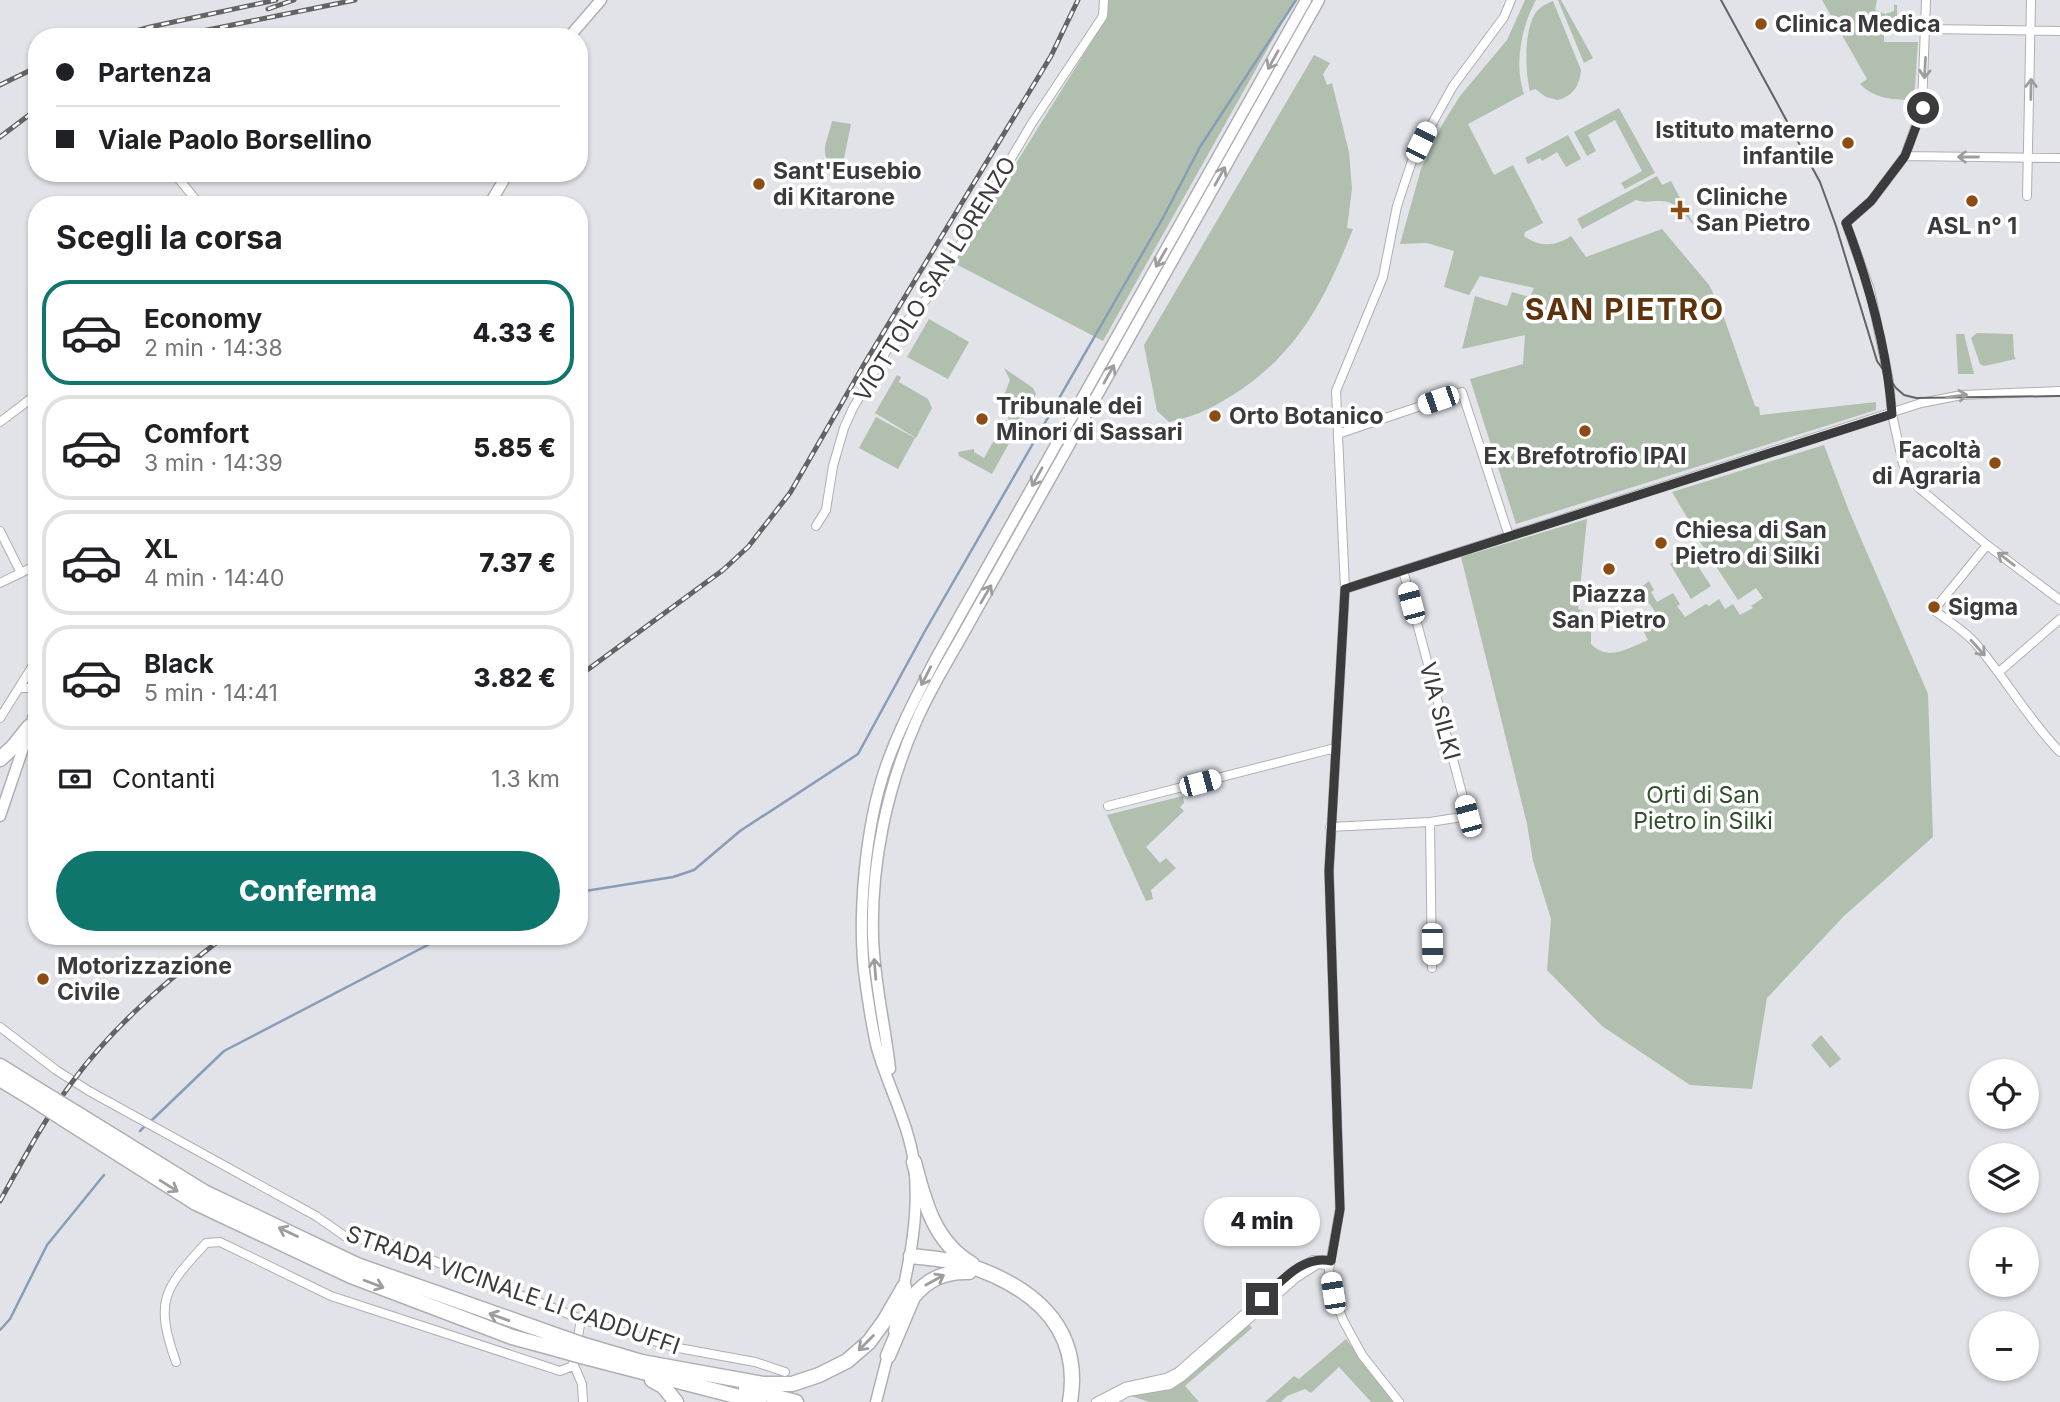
<!DOCTYPE html>
<html lang="it">
<meta charset="utf-8">
<style>
:root{--surface:#fff;--page:#f6f6f6;--text:#202124;--muted:#757577;--line:#e0e0e0;--accent:#0f766e}
body{margin:0;font-family:Inter,sans-serif;background:var(--page);color:var(--text);height:100vh;display:flex;flex-direction:column;font-size:26px;white-space:nowrap}
*{box-sizing:border-box;margin:0}
p{font-size:23px;color:var(--muted)}
.icon{flex:none;width:38px;height:38px;fill:none;stroke:currentColor;stroke-width:2;stroke-linecap:round;stroke-linejoin:round}
.map{position:relative;flex:1;overflow:hidden}
.side{position:absolute;left:28px;top:196px;width:560px;height:749px;display:flex;flex-direction:column;background:var(--surface);border-radius:28px;box-shadow:0 2px 5px #0004}
.side>*{flex:none}
.guide{position:absolute;left:28px;top:28px;width:560px;height:154px;border-radius:28px;box-shadow:0 2px 5px #0004;display:grid;align-content:center;height:154px;padding:0 28px;background:var(--surface)}
.tools{position:absolute;left:1969px;top:1059px;display:grid;gap:14px}
.tools a{display:grid;place-items:center;width:70px;height:70px;border-radius:50%;background:var(--surface);box-shadow:0 2px 5px #0004;font-size:35px}
.end{position:absolute;width:32px;height:32px;margin:-16px;border:9px solid #3b3b3d;background:#fff;box-shadow:0 0 0 4px #fff}
.from{border-radius:50%}
.bubble{position:absolute;height:49px;border-radius:24px;background:var(--surface);box-shadow:0 2px 5px #0004;font-size:23px;font-weight:800;line-height:49px;text-align:center}
.car{position:absolute;width:21px;height:42px;margin:-21px -10px;border-radius:9px;box-shadow:0 0 5px 2px #0007;background:linear-gradient(#fff 24%,#345 0 40%,#fff 0 76%,#345 0 86%,#fff 0)}
.guide b{display:flex;align-items:center;gap:24px;height:66px;font-size:26px}
.guide b+b{border-top:2px solid var(--line)}
.guide i{width:18px;height:18px;background:var(--text)}
ul{padding:0;list-style:none}
li{display:flex;align-items:center;gap:21px;height:105px;margin:0 14px 10px;padding:0 14px;border:4px solid var(--line);border-radius:28px}
li div{flex:1}
li b{display:block;font-size:26px}
li em{font-style:normal;font-weight:800}
li.on{border-color:var(--accent)}
li>.icon{width:63px;height:63px;stroke-width:1.5}
h2{padding:0 28px;font-size:32px;line-height:84px}
.pay{display:flex;align-items:center;gap:18px;height:77px;padding:0 28px;font-size:26px}
.pay p{margin-inline-start:auto}
.primary-button{display:flex;gap:14px;margin-top:auto;padding:14px 28px}
.primary-button a{flex:1;height:80px;border-radius:42px;background:var(--accent);color:#fff;font-size:28px;font-weight:800;line-height:80px;text-align:center}
.map>svg:first-child{display:block}
</style>
<div class="map">
<svg width="2060" height="1402" viewBox="0 0 2060 1402">
<rect width="100%" height="100%" fill="#e2e3e8"/>
<!-- green -->
<path fill="#b0bfae" d="M 1107,0 L 1295,0 L 1103,341 L 954,263 L 1107,17 Z
M 1525,0 L 1536,0 C 1521,28 1514,64 1524,94 L 1468,124 L 1494,175 L 1513,165 L 1543,223 L 1525,232 L 1524,236 C 1539,247 1555,247 1571,236 L 1586,257 L 1662,229 L 1709,285 L 1721,309 L 1755,406 L 1759,407 L 1760,415 L 1876,402 L 1876,410 L 1516,524 L 1470,379 L 1523,364 L 1525,335 L 1462,349 L 1475,296 L 1507,306 L 1512,292 L 1530,297 L 1534,288 L 1480,276 L 1469,295 L 1444,287 L 1454,251 L 1427,243 L 1400,244 L 1421,169 L 1442,125 L 1460,96 L 1507,40 Z
M 1558,0 L 1561,0 L 1593,58 L 1584,63 Z
M 1822,0 L 1877,0 L 1875,10 L 1885,14 L 1894,11 L 1894,5 L 1897,5 L 1897,21 L 1884,21 L 1884,42 L 1918,42 L 1914,100 C 1895,100 1874,99 1860,84 L 1867,79 Z
M 1553,1 L 1581,70 C 1580,85 1573,96 1558,100 L 1546,97 L 1535,89 L 1530,91 C 1525,72 1523,24 1539,9 C 1543,5 1549,3 1553,1 Z
M 1314,55 L 1330,63 L 1323,74 L 1327,85 L 1332,83 L 1349,152 L 1352,189 L 1347,228 L 1353,229 C 1326,296 1302,347 1242,389 C 1218,405 1198,416 1169,422 L 1157,411 L 1144,345 Z
M 1619,108 L 1655,173 L 1625,189 L 1621,183 L 1642,171 L 1615,120 L 1588,135 L 1596,151 L 1587,156 L 1574,132 Z
M 832,121 L 851,124 L 841,173 C 816,156 826,147 832,121 Z
M 1568,135 L 1581,159 L 1566,167 L 1557,152 L 1542,161 L 1540,158 L 1528,164 L 1525,158 Z
M 1657,176 L 1662,185 L 1671,181 L 1695,227 C 1685,214 1676,200 1659,201 C 1650,201 1644,203 1636,200 L 1582,229 L 1577,219 Z
M 929,319 L 969,342 L 948,379 L 907,357 Z
M 1977,333 L 2013,334 L 2014,356 L 2016,359 L 1984,366 L 1980,364 L 1971,338 Z
M 1956,334 L 1964,334 L 1974,374 L 1958,374 Z
M 1004,368 L 1033,388 L 1036,394 L 1018,427 L 1009,425 L 1008,416 L 1015,402 L 1008,398 L 1006,401 L 1003,398 L 1010,380 Z
M 897,375 L 901,377 L 899,382 L 928,399 L 932,408 L 916,438 L 875,413 Z
M 876,417 L 915,438 L 898,469 L 859,448 Z
M 1006,433 L 1012,438 L 992,474 L 959,456 L 958,452 L 974,449 L 974,452 L 984,458 L 993,442 L 999,441 Z
M 1824,445 L 1849,511 L 1928,694 L 1933,837 L 1844,916 L 1767,998 L 1752,1089 L 1690,1085 L 1602,1026 L 1547,970 L 1551,919 L 1533,861 L 1527,824 L 1461,557 L 1587,519 L 1578,609 L 1584,611 L 1585,613 L 1591,613 L 1591,644 C 1608,662 1629,648 1648,640 L 1643,630 L 1647,621 L 1656,613 L 1639,589 L 1649,581 L 1654,590 L 1651,592 L 1657,602 L 1673,593 L 1680,604 L 1677,606 L 1685,617 L 1706,604 L 1709,606 L 1719,599 L 1725,609 L 1733,604 L 1740,615 L 1753,608 L 1751,606 L 1763,598 L 1756,588 L 1738,600 L 1689,525 L 1691,524 L 1672,492 Z
M 1688,551 L 1711,586 L 1691,599 L 1670,564 Z
M 1183,796 L 1184,803 L 1180,807 L 1184,811 L 1146,847 L 1160,863 L 1166,858 L 1176,868 L 1151,890 L 1153,899 L 1146,901 L 1107,815 Z
M 1821,1035 L 1841,1059 L 1830,1068 L 1811,1045 Z
M 1248,1323 L 1252,1328 L 1185,1386 L 1199,1402 L 1149,1402 L 1131,1396 L 1170,1388 Z
M 1346,1339 L 1395,1402 L 1371,1402 L 1339,1367 L 1311,1393 L 1305,1389 L 1287,1396 L 1281,1402 L 1265,1402 L 1294,1376 L 1299,1379 Z"/>
<g fill="none" stroke-linecap="round" stroke-linejoin="round">
<!-- stream -->
<path stroke="#889db7" stroke-width="2.5" d="M 579,892 L 673,877 L 694,870 L 740,831 L 858,754 L 925,631 L 1164,216 L 1200,147 L 1296,0
M 151,1121 L 224,1051 L 445,936
M 140,1131 L 146,1125
M 0,1330 L 10,1319 L 47,1245 L 104,1175"/>
<defs>
<path id="street" d="M 1926,0 L 1922,108 L 1905,156 L 1871,201 L 1846,223 L 1870,290 L 1889,381 L 1892,414 L 1903,464 L 1919,488 L 1987,545 L 2060,600
M 1927,29 L 2060,31
M 1905,156 L 2060,158
M 174,173 L 200,205
M 2027,196 L 2031,0
M 0,422 L 37,394
M 1338,434 L 1462,392 L 1509,536
M 816,526 L 826,510 L 833,466 L 844,428 L 853,408 L 898,331 L 931,294 L 1032,123 L 1103,16 L 1104,0
M 0,531 L 21,573
M 1987,545 L 1934,610 C 1948,621 1965,631 1976,644 C 2006,679 2028,719 2060,752
M 0,583 L 37,565
M 1345,589 L 1921,403 L 1962,395 L 2060,391
M 1999,672 L 2060,619
M 19,688 L 37,688
M 0,718 L 37,659
M 1108,806 L 1335,748
M 1430,822 L 1432,968
M 1330,827 L 1430,822 L 1468,816 L 1403,570
M 0,1027 L 56,1070 L 89,1091 L 316,1216 L 346,1237 L 391,1244 L 581,1319 L 673,1347 L 755,1362 L 785,1372
M 577,1343 L 581,1319
M 176,1362 C 154,1300 164,1289 206,1243 L 220,1242 L 331,1296 L 560,1371 L 573,1366
M 573,1363 L 582,1384 L 583,1402
M 1096,1402 L 1125,1387 L 1166,1378 L 1178,1372 L 1292,1272 L 1313,1260 L 1331,1261
M 1110,1402 L 1128,1392 L 1170,1385 L 1182,1377 L 1296,1278 L 1318,1264 L 1326,1265
M 1399,1402 L 1362,1355 L 1343,1320 L 1333,1293 L 1329,1270 L 1340,1209 L 1329,871 L 1345,589 L 1336,391 L 1383,277 L 1397,206 L 1413,158 L 1453,86 L 1504,17 L 1511,0"/>
<path id="secondary" d="M 569,37 L 601,0
M 489,205 L 508,173
M 0,816 L 37,707
M 890,1069 C 885,1024 874,981 873,936 C 871,863 887,788 916,722 C 930,689 950,658 967,627 L 1319,0
M 894,1331 C 906,1275 921,1222 914,1164 C 910,1127 887,1084 877,1048 C 872,1028 869,1006 866,986 C 856,922 865,827 886,766 C 899,729 917,695 935,660 L 1306,0
M 876,1402 L 889,1351"/>
<path id="highway" d="M 0,759 L 13,747 L 29,727
M 0,1066 L 40,1091
M 0,1079 L 36,1101
M 76,1113 L 204,1192 L 357,1265 L 564,1338
M 70,1123 L 196,1203 L 351,1276 L 512,1337 L 560,1350
M 914,1162 C 924,1201 934,1242 972,1264
M 911,1256 C 928,1258 947,1259 964,1264 C 1030,1285 1083,1325 1070,1402
M 584,1345 L 645,1363
M 581,1356 L 759,1402
M 888,1356 L 913,1297 C 928,1279 945,1271 969,1272
M 636,1361 L 763,1384 L 792,1384 L 819,1375 L 847,1361 L 869,1342 L 885,1320 L 904,1287
M 652,1380 L 663,1386 L 676,1402
M 746,1389 L 796,1402"/>
</defs>
<!-- street casing -->
<use href="#street" stroke="#aeafb4" stroke-width="10"/>
<!-- secondary casing -->
<use href="#secondary" stroke="#aeafb4" stroke-width="13"/>
<!-- highway casing -->
<use href="#highway" stroke="#aeafb4" stroke-width="17"/>
<!-- street -->
<use href="#street" stroke="#fff" stroke-width="8"/>
<!-- secondary -->
<use href="#secondary" stroke="#fff" stroke-width="10"/>
<!-- highway -->
<use href="#highway" stroke="#fff" stroke-width="14"/>
<!-- tram -->
<path stroke="#636366" stroke-width="2" d="M 1721,0 L 1820,182 L 1836,226 L 1877,361 L 1896,388 L 1904,395 L 1916,398 L 2060,396"/>
<defs>
<path id="rail" d="M 268,9 L 294,0
M 115,37 L 150,27 L 276,0
M 173,37 L 355,0
M 0,85 L 37,67
M 0,137 L 37,109
M 579,676 L 723,570 L 748,547 L 790,493 L 866,361 L 1051,56 L 1078,0
M 0,1201 C 23,1160 45,1118 73,1081 C 115,1024 169,979 225,936"/>
</defs>
<!-- rail casing -->
<use href="#rail" stroke="#636366" stroke-width="5"/>
<!-- rail -->
<use href="#rail" stroke="#fff" stroke-width="2.5" stroke-dasharray="8" stroke-linecap="butt"/>
<defs>
<path id="highway-bridge" d="M 40,1091 L 76,1113
M 36,1101 L 70,1123
M 564,1338 L 584,1345
M 560,1350 L 581,1356"/>
</defs>
<!-- highway-bridge casing -->
<use href="#highway-bridge" stroke="#aeafb4" stroke-width="17" stroke-linecap="butt"/>
<!-- highway-bridge -->
<use href="#highway-bridge" stroke="#fff" stroke-width="14"/>
</g>
<!-- one-way arrows -->
<defs><path id="oneway-shaft" d="M-6 0H5M1.5-3L5.5 0L1.5 3" fill="none" stroke-width="1.6" stroke-linecap="round" stroke-linejoin="round" transform="scale(1.75)"/></defs>
<g stroke="#9d9d9e">
<use href="#oneway-shaft" transform="translate(1273 60) rotate(119)"/>
<use href="#oneway-shaft" transform="translate(1925 68) rotate(93)"/>
<use href="#oneway-shaft" transform="translate(2031 89) rotate(-89)"/>
<use href="#oneway-shaft" transform="translate(1968 157) rotate(-180)"/>
<use href="#oneway-shaft" transform="translate(1220 176) rotate(-61)"/>
<use href="#oneway-shaft" transform="translate(1161 258) rotate(120)"/>
<use href="#oneway-shaft" transform="translate(1109 374) rotate(-61)"/>
<use href="#oneway-shaft" transform="translate(1957 396) rotate(-7)"/>
<use href="#oneway-shaft" transform="translate(1037 477) rotate(119)"/>
<use href="#oneway-shaft" transform="translate(2006 559) rotate(-143)"/>
<use href="#oneway-shaft" transform="translate(986 594) rotate(-60)"/>
<use href="#oneway-shaft" transform="translate(1978 648) rotate(48)"/>
<use href="#oneway-shaft" transform="translate(926 676) rotate(117)"/>
<use href="#oneway-shaft" transform="translate(875 969) rotate(-95)"/>
<use href="#oneway-shaft" transform="translate(169 1186) rotate(32)"/>
<use href="#oneway-shaft" transform="translate(288 1232) rotate(-155)"/>
<use href="#oneway-shaft" transform="translate(935 1280) rotate(-29)"/>
<use href="#oneway-shaft" transform="translate(374 1284) rotate(21)"/>
<use href="#oneway-shaft" transform="translate(499 1317) rotate(-160)"/>
<use href="#oneway-shaft" transform="translate(866 1343) rotate(135)"/>
</g>
<g fill="none" stroke-linecap="round" stroke-linejoin="round">
<!-- route -->
<path stroke="#3b3b3d" stroke-width="9" d="M 1262,1299 C 1281,1282 1303,1254 1331,1261 L 1340,1209 L 1329,871 L 1345,589 L 1892,414 C 1887,348 1869,284 1846,223 L 1871,201 L 1905,156 L 1923,108"/>
</g>
<!-- markers -->
<g fill="#8c4c14" stroke="#fff" stroke-width="2.5">
<circle cx="1761" cy="24" r="7"/>
<circle cx="1848" cy="143" r="7"/>
<circle cx="759" cy="184" r="7"/>
<circle cx="1972" cy="201" r="7"/>
<path d="M1676.5 199.5h7v7h7v7h-7v7h-7v-7h-7v-7h7z"/>
<circle cx="1215" cy="416" r="7"/>
<circle cx="982" cy="419" r="7"/>
<circle cx="1585" cy="431" r="7"/>
<circle cx="1995" cy="463" r="7"/>
<circle cx="1661" cy="543" r="7"/>
<circle cx="1609" cy="569" r="7"/>
<circle cx="1934" cy="607" r="7"/>
<circle cx="43" cy="979" r="7"/>
</g>
<g text-anchor="middle" dominant-baseline="central" stroke-width="7" stroke-linejoin="round" paint-order="stroke">
<!-- poi labels -->
<g font-size="23" font-weight="bold" fill="#3b3b3d" stroke="#fff" text-anchor="start">
<text x="1775" y="24">Clinica Medica</text>
<text x="1834" y="130" text-anchor="end">Istituto materno<tspan x="1834" dy="26">infantile</tspan></text>
<text x="773" y="171">Sant'Eusebio<tspan x="773" dy="26">di Kitarone</tspan></text>
<text x="1696" y="197">Cliniche<tspan x="1696" dy="26">San Pietro</tspan></text>
<text x="1972" y="226" text-anchor="middle">ASL n° 1</text>
<text x="996" y="406">Tribunale dei<tspan x="996" dy="26">Minori di Sassari</tspan></text>
<text x="1229" y="416">Orto Botanico</text>
<text x="1981" y="450" text-anchor="end">Facoltà<tspan x="1981" dy="26">di Agraria</tspan></text>
<text x="1585" y="456" text-anchor="middle">Ex Brefotrofio IPAI</text>
<text x="1675" y="530">Chiesa di San<tspan x="1675" dy="26">Pietro di Silki</tspan></text>
<text x="1609" y="594" text-anchor="middle">Piazza<tspan x="1609" dy="26">San Pietro</tspan></text>
<text x="1948" y="607">Sigma</text>
<text x="57" y="966">Motorizzazione<tspan x="57" dy="26">Civile</tspan></text>
</g>
<!-- street labels -->
<g font-size="23" fill="#3b3b3d" stroke="#fff">
<text transform="translate(935 279) rotate(-58)">VIOTTOLO SAN LORENZO</text>
<text transform="translate(1440 711) rotate(75)">VIA SILKI</text>
<text transform="translate(513 1290) rotate(19)">STRADA VICINALE LI CADDUFFI</text>
</g>
<!-- park labels -->
<g font-size="23" fill="#2e5029" stroke="#fff">
<text x="1703" y="795">Orti di San<tspan x="1703" dy="26">Pietro in Silki</tspan></text>
</g>
<!-- district labels -->
<g font-size="30" font-weight="bold" letter-spacing="2" fill="#5e320c" stroke="#fff">
<text x="1625" y="309">SAN PIETRO</text>
</g>
</g>
</svg>
<div class="tools">
<a><svg class="icon" aria-label="locate" viewBox="0 0 24 24"><circle cx="12" cy="12" r="6"/><path d="M12 2v4M12 18v4M2 12h4M18 12h4"/></svg></a>
<a><svg class="icon" aria-label="layers" viewBox="0 0 24 24"><path d="M12 4l9 5-9 5-9-5zM3 14l9 5 9-5"/></svg></a>
<a>+</a>
<a>−</a>
</div>
<i class="end from" style="left:1923px;top:108px"></i>
<i class="end" style="left:1262px;top:1299px"></i>
<div class="bubble" style="left:1204px;top:1197px;width:116px">4 min</div>
<i class="car" style="left:1421px;top:142px;rotate:26deg"></i>
<i class="car" style="left:1438px;top:400px;rotate:251deg"></i>
<i class="car" style="left:1411px;top:603px;rotate:345deg"></i>
<i class="car" style="left:1200px;top:783px;rotate:75deg"></i>
<i class="car" style="left:1468px;top:816px;rotate:345deg"></i>
<i class="car" style="left:1432px;top:944px;rotate:179deg"></i>
<i class="car" style="left:1333px;top:1293px;rotate:351deg"></i>
<div class="guide">
<b><i class="from"></i>Partenza</b>
<b><i></i>Viale Paolo Borsellino</b>
</div>
<section class="side">
<h2>Scegli la corsa</h2>
<ul>
<li class="on"><svg class="icon" aria-label="car" viewBox="0 0 24 24"><path d="M5 17H2v-5l4-1 3-4h7l3 4 3 1v5h-3M9 17h6M6 11h13"/><circle cx="7" cy="17" r="2"/><circle cx="17" cy="17" r="2"/></svg><div><b>Economy</b><p>2 min · 14:38</p></div><em>4.33 €</em></li>
<li><svg class="icon" aria-label="car" viewBox="0 0 24 24"><path d="M5 17H2v-5l4-1 3-4h7l3 4 3 1v5h-3M9 17h6M6 11h13"/><circle cx="7" cy="17" r="2"/><circle cx="17" cy="17" r="2"/></svg><div><b>Comfort</b><p>3 min · 14:39</p></div><em>5.85 €</em></li>
<li><svg class="icon" aria-label="car" viewBox="0 0 24 24"><path d="M5 17H2v-5l4-1 3-4h7l3 4 3 1v5h-3M9 17h6M6 11h13"/><circle cx="7" cy="17" r="2"/><circle cx="17" cy="17" r="2"/></svg><div><b>XL</b><p>4 min · 14:40</p></div><em>7.37 €</em></li>
<li><svg class="icon" aria-label="car" viewBox="0 0 24 24"><path d="M5 17H2v-5l4-1 3-4h7l3 4 3 1v5h-3M9 17h6M6 11h13"/><circle cx="7" cy="17" r="2"/><circle cx="17" cy="17" r="2"/></svg><div><b>Black</b><p>5 min · 14:41</p></div><em>3.82 €</em></li>
</ul>
<div class="pay"><svg class="icon" aria-label="cash" viewBox="0 0 24 24"><path d="M3 7h18v10H3z"/><circle cx="12" cy="12" r="2"/></svg>Contanti<p>1.3 km</p></div>
<div class="primary-button"><a>Conferma</a></div>
</section>
</div>
